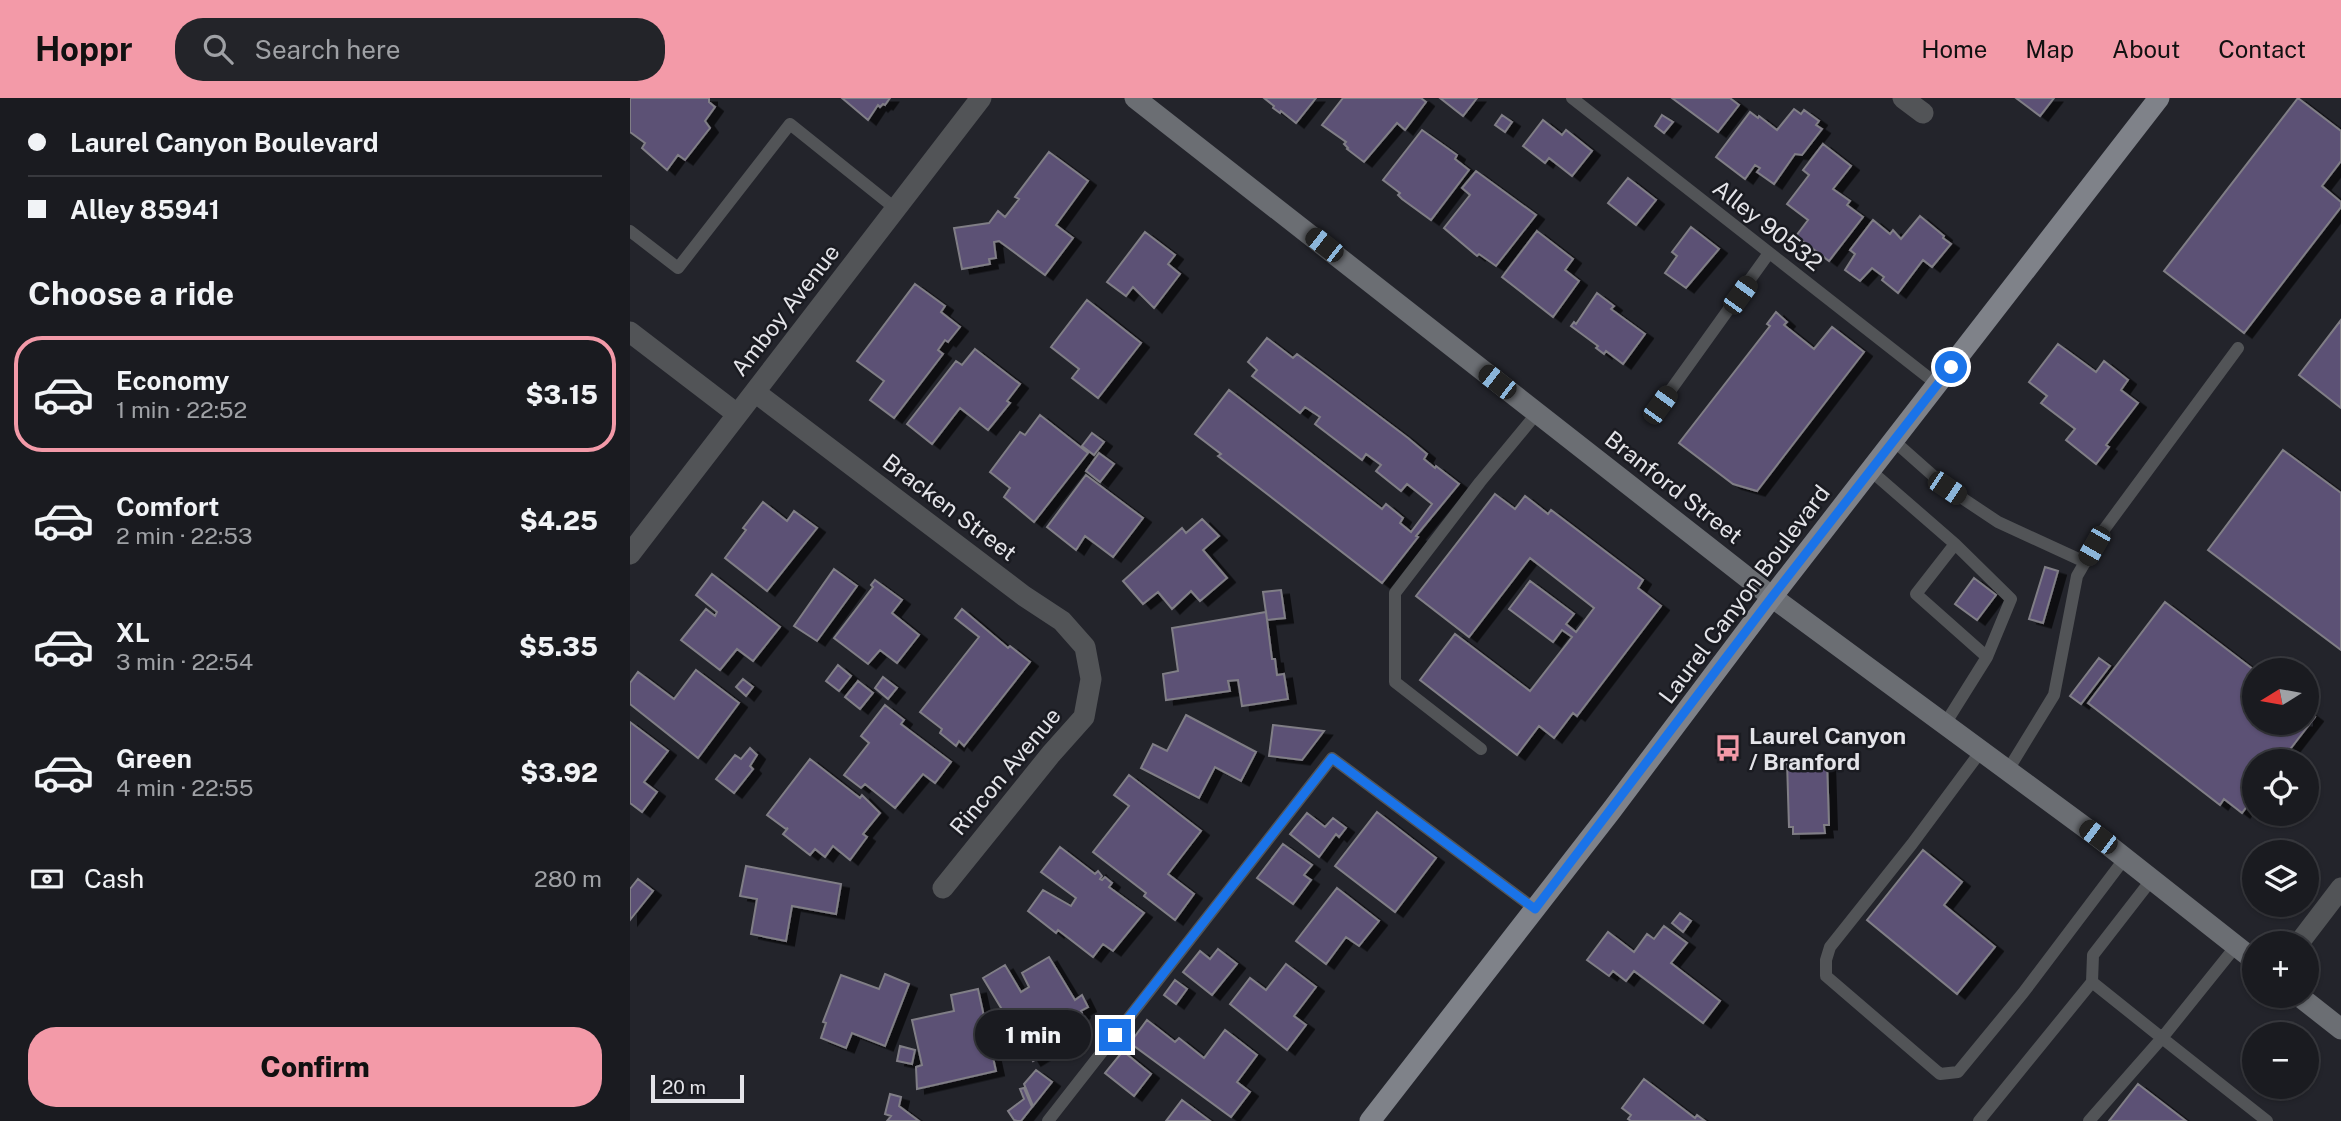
<!DOCTYPE html>
<meta charset="utf-8">
<style>
:root{--surface:#1a1b20;--page:#232429;--text:#f1f3f6;--muted:#9fa1a5;--line:#38393e;--accent:#f39aa8}
body{margin:0;font-family:"Public Sans",sans-serif;background:var(--page);color:var(--text);height:100vh;display:flex;flex-direction:column;font-size:26px;white-space:nowrap}
*{box-sizing:border-box;margin:0}
p{font-size:23px;color:var(--muted)}
.icon{flex:none;width:38px;height:38px;fill:none;stroke:currentColor;stroke-width:2;stroke-linecap:round;stroke-linejoin:round}
.map{position:relative;flex:1;overflow:hidden}
.side{display:flex;flex-direction:column;background:var(--surface);width:630px}
.side>*{flex:none}
.guide{display:grid;align-content:center;height:154px;padding:0 28px;background:var(--surface)}
.needle{width:46px;rotate:259deg}
.controls{position:absolute;left:1612px;top:560px;display:grid;gap:14px}
.controls a{display:grid;place-items:center;width:77px;height:77px;border-radius:50%;background:var(--surface);box-shadow:0 2px 5px #0004,0 0 0 2px var(--line);font-size:35px}
.scale{position:absolute;left:21px;bottom:18px;width:93px;box-sizing:border-box;padding-left:7px;border:4px solid #e4e4e9;border-top:0;font-size:19px;line-height:24px;white-space:nowrap;color:#e4e4e9;-webkit-text-stroke:5px #1a1b21;paint-order:stroke}
.end{position:absolute;width:32px;height:32px;margin:-16px;border:9px solid #1a73e8;background:#fff;box-shadow:0 0 0 4px #fff}
.from{border-radius:50%}
.bubble{position:absolute;height:49px;border-radius:24px;background:var(--surface);box-shadow:0 2px 5px #0004,0 0 0 2px var(--line);font-size:23px;font-weight:800;line-height:49px;text-align:center}
.car{position:absolute;width:21px;height:42px;margin:-21px -10px;border-radius:9px;box-shadow:0 0 5px 2px #0007;background:linear-gradient(#222 24%,#8ab4d8 0 40%,#222 0 76%,#8ab4d8 0 86%,#222 0)}
.guide b{display:flex;align-items:center;gap:24px;height:66px;font-size:26px}
.guide b+b{border-top:2px solid var(--line)}
.guide i{width:18px;height:18px;background:var(--text)}
ul{padding:0;list-style:none}
li{display:flex;align-items:center;gap:21px;height:116px;margin:0 14px 10px;padding:0 14px;border:4px solid transparent;border-radius:28px}
li div{flex:1}
li b{display:block;font-size:26px}
li em{font-style:normal;font-weight:800}
li.selected{border-color:var(--accent)}
li>.icon{width:63px;height:63px;stroke-width:1.5}
h2{padding:0 28px;font-size:32px;line-height:84px}
.pay{display:flex;align-items:center;gap:18px;height:77px;padding:0 28px;font-size:26px}
.pay p{margin-inline-start:auto}
.primary-button{display:flex;gap:14px;margin-top:auto;padding:14px 28px}
.primary-button a{flex:1;height:80px;border-radius:28px;background:var(--accent);color:#111;font-size:28px;font-weight:800;line-height:80px;text-align:center}
header{display:flex;align-items:center;gap:42px;box-sizing:border-box;height:98px;padding:0 35px;background:var(--accent);color:#111}
header strong{font-size:33px}
nav{display:flex;gap:38px;margin-inline-start:auto;font-size:24px}
.search{width:490px;height:63px;background:var(--page);display:flex;align-items:center;gap:18px;box-sizing:border-box;padding:0 24px;border-radius:28px;color:var(--muted);font-size:26px}
main{display:flex;flex:1;min-height:0}
.map>svg:first-child{display:block}
</style>
<header>
<strong>Hoppr</strong>
<div class="search"><svg class="icon" aria-label="search" viewBox="0 0 24 24"><circle cx="10" cy="10" r="6"/><path d="M15 15l6 6"/></svg>Search here</div>
<nav><a>Home</a><a>Map</a><a>About</a><a>Contact</a></nav>
</header>
<main>
<section class="side">
<div class="guide">
<b><i class="from"></i>Laurel Canyon Boulevard</b>
<b><i></i>Alley 85941</b>
</div>
<h2>Choose a ride</h2>
<ul>
<li class="selected"><svg class="icon" aria-label="car" viewBox="0 0 24 24"><path d="M5 17H2v-5l4-1 3-4h7l3 4 3 1v5h-3M9 17h6M6 11h13"/><circle cx="7" cy="17" r="2"/><circle cx="17" cy="17" r="2"/></svg><div><b>Economy</b><p>1 min · 22:52</p></div><em>$3.15</em></li>
<li><svg class="icon" aria-label="car" viewBox="0 0 24 24"><path d="M5 17H2v-5l4-1 3-4h7l3 4 3 1v5h-3M9 17h6M6 11h13"/><circle cx="7" cy="17" r="2"/><circle cx="17" cy="17" r="2"/></svg><div><b>Comfort</b><p>2 min · 22:53</p></div><em>$4.25</em></li>
<li><svg class="icon" aria-label="car" viewBox="0 0 24 24"><path d="M5 17H2v-5l4-1 3-4h7l3 4 3 1v5h-3M9 17h6M6 11h13"/><circle cx="7" cy="17" r="2"/><circle cx="17" cy="17" r="2"/></svg><div><b>XL</b><p>3 min · 22:54</p></div><em>$5.35</em></li>
<li><svg class="icon" aria-label="car" viewBox="0 0 24 24"><path d="M5 17H2v-5l4-1 3-4h7l3 4 3 1v5h-3M9 17h6M6 11h13"/><circle cx="7" cy="17" r="2"/><circle cx="17" cy="17" r="2"/></svg><div><b>Green</b><p>4 min · 22:55</p></div><em>$3.92</em></li>
</ul>
<div class="pay"><svg class="icon" aria-label="cash" viewBox="0 0 24 24"><path d="M3 7h18v10H3z"/><circle cx="12" cy="12" r="2"/></svg>Cash<p>280 m</p></div>
<div class="primary-button"><a>Confirm</a></div>
</section>
<div class="map">
<svg width="1711" height="1023" viewBox="0 0 1711 1023">
<defs>
<filter id="shadow"><feDropShadow dx="8" dy="4.5" stdDeviation="0" flood-color="#0009"/></filter>
</defs>
<rect width="100%" height="100%" fill="#23242b"/>
<!-- building -->
<path fill="#5b5175" stroke="#807e86" stroke-width="2" filter="url(#shadow)" d="M 0,0 L 79,0 L 79,4 L 85,9 L 75,23 L 80,30 L 55,62 L 48,57 L 37,72 L 12,50 L 15,45 L 0,34 Z
M 212,0 L 260,0 L 255,7 L 253,6 L 250,9 L 248,7 L 238,22 Z
M 634,0 L 686,0 L 666,25 L 651,13 L 650,15 L 643,10 L 644,8 Z
M 713,0 L 791,0 L 796,4 L 775,32 L 767,25 L 734,64 L 717,51 L 718,50 L 714,46 L 716,44 L 692,27 Z
M 810,0 L 847,0 L 833,18 Z
M 1042,0 L 1100,0 L 1109,7 L 1088,34 Z
M 1386,0 L 1424,0 L 1410,18 Z
M 1668,0 L 1711,33 L 1711,63 L 1692,88 L 1711,104 L 1711,109 L 1614,235 L 1534,173 Z
M 1164,11 L 1171,16 L 1174,12 L 1189,23 L 1186,27 L 1192,31 L 1172,57 L 1165,56 L 1144,86 L 1127,74 L 1130,70 L 1125,67 L 1115,81 L 1086,59 L 1120,14 L 1128,20 L 1129,18 L 1147,32 Z
M 872,17 L 882,24 L 875,34 L 865,27 Z
M 1032,17 L 1043,24 L 1034,35 L 1025,28 Z
M 913,22 L 932,37 L 936,32 L 962,53 L 942,78 L 919,60 L 915,65 L 893,48 Z
M 792,32 L 827,57 L 825,61 L 839,72 L 801,122 L 772,101 L 768,97 L 770,95 L 753,82 Z
M 1193,46 L 1221,68 L 1203,91 L 1220,103 L 1217,107 L 1233,119 L 1199,163 L 1166,138 L 1178,122 L 1157,106 L 1179,77 L 1173,72 Z
M 419,54 L 458,83 L 426,127 L 443,140 L 415,177 L 369,143 L 364,144 L 366,160 L 359,161 L 360,166 L 332,171 L 324,130 L 359,125 L 368,113 L 375,119 L 389,101 L 385,99 Z
M 846,73 L 906,117 L 866,168 L 849,156 L 847,158 L 814,130 L 840,97 L 832,90 Z
M 998,80 L 1026,102 L 1006,127 L 978,105 Z
M 1290,118 L 1314,138 L 1313,140 L 1321,146 L 1302,169 L 1293,162 L 1268,195 L 1252,182 L 1254,179 L 1242,170 L 1230,183 L 1215,172 L 1225,156 L 1220,152 L 1243,122 L 1260,136 L 1263,132 L 1271,141 Z
M 1061,129 L 1089,151 L 1056,190 L 1035,175 L 1047,158 L 1042,154 Z
M 907,133 L 943,161 L 935,172 L 949,183 L 923,219 L 872,179 Z
M 515,134 L 545,157 L 538,166 L 550,176 L 524,210 L 503,189 L 496,198 L 477,184 Z
M 285,186 L 315,208 L 311,214 L 330,229 L 318,244 L 315,242 L 308,252 L 313,256 L 264,320 L 240,302 L 254,283 L 227,263 Z
M 967,195 L 984,208 L 981,211 L 1015,236 L 993,266 L 976,253 L 974,256 L 966,250 L 968,248 L 941,228 L 944,224 L 946,226 Z
M 457,202 L 511,245 L 468,300 L 442,280 L 449,271 L 421,249 Z
M 1146,214 L 1157,224 L 1154,227 L 1184,251 L 1202,229 L 1234,254 L 1127,393 L 1103,386 L 1049,345 L 1140,228 L 1137,226 Z
M 1711,222 L 1711,310 L 1669,277 Z
M 637,240 L 663,260 L 667,256 L 695,277 L 778,340 L 797,356 L 794,361 L 805,370 L 806,368 L 829,386 L 786,438 L 788,439 L 752,485 L 588,358 L 591,356 L 565,336 L 599,292 L 752,411 L 756,406 L 773,420 L 770,425 L 781,434 L 802,406 L 777,386 L 771,393 L 746,373 L 751,367 L 736,356 L 732,362 L 685,326 L 690,319 L 675,309 L 670,315 L 622,278 L 627,272 L 618,264 Z
M 1428,246 L 1466,274 L 1474,263 L 1498,282 L 1491,292 L 1508,305 L 1476,347 L 1479,349 L 1466,366 L 1436,342 L 1445,331 L 1411,305 L 1417,298 L 1399,284 Z
M 345,251 L 390,286 L 377,303 L 380,305 L 358,332 L 330,310 L 302,346 L 277,326 L 326,263 L 332,267 Z
M 410,317 L 458,355 L 404,424 L 374,399 L 380,390 L 360,374 L 390,334 L 395,337 Z
M 462,335 L 474,344 L 464,357 L 452,348 Z
M 1653,352 L 1711,395 L 1711,552 L 1578,452 Z
M 469,355 L 484,366 L 470,384 L 456,373 Z
M 456,377 L 513,420 L 483,459 L 455,438 L 446,452 L 417,429 Z
M 865,396 L 885,411 L 895,398 L 918,416 L 921,412 L 1013,482 L 1008,490 L 1031,508 L 947,618 L 943,615 L 924,640 L 909,628 L 887,657 L 790,582 L 825,536 L 900,593 L 942,539 L 932,532 L 923,544 L 879,511 L 900,483 L 944,516 L 936,526 L 946,534 L 964,510 L 900,460 L 839,539 L 786,498 Z
M 133,404 L 157,423 L 164,413 L 187,430 L 137,493 L 95,460 L 116,432 L 113,430 Z
M 572,421 L 589,438 L 573,452 L 597,480 L 570,503 L 561,493 L 542,511 L 528,494 L 513,506 L 493,483 L 552,430 L 556,435 Z
M 1415,469 L 1428,473 L 1413,525 L 1399,521 Z
M 204,471 L 227,488 L 187,543 L 164,528 Z
M 82,476 L 150,529 L 123,563 L 107,551 L 90,572 L 51,542 L 76,511 L 85,518 L 87,514 L 66,497 Z
M 1344,480 L 1366,497 L 1347,522 L 1325,506 Z
M 245,482 L 272,502 L 262,515 L 289,537 L 267,565 L 250,552 L 238,566 L 204,540 L 243,489 L 241,487 Z
M 651,492 L 655,520 L 637,522 L 633,494 Z
M 1535,504 L 1624,572 L 1624,625 L 1676,625 L 1676,612 L 1685,619 L 1651,663 L 1624,663 L 1624,699 L 1612,715 L 1594,701 L 1590,707 L 1458,605 Z
M 332,511 L 378,550 L 380,548 L 400,564 L 334,648 L 329,643 L 326,648 L 310,635 L 312,631 L 290,614 L 349,539 L 325,520 Z
M 636,514 L 642,561 L 645,561 L 647,577 L 654,576 L 658,601 L 612,608 L 608,582 L 598,583 L 600,593 L 536,602 L 533,576 L 548,573 L 542,530 Z
M 1469,560 L 1480,568 L 1451,606 L 1440,598 Z
M 208,567 L 221,578 L 209,593 L 196,583 Z
M 66,572 L 109,605 L 68,660 L 0,606 L 0,585 L 8,574 L 44,601 Z
M 253,579 L 267,590 L 258,601 L 245,590 Z
M 113,581 L 123,589 L 116,598 L 106,589 Z
M 228,583 L 243,595 L 230,611 L 215,599 Z
M 255,607 L 274,622 L 271,626 L 321,664 L 305,685 L 293,676 L 265,710 L 235,686 L 231,690 L 214,677 L 239,645 L 231,638 Z
M 556,617 L 626,654 L 611,683 L 585,669 L 569,700 L 511,670 L 523,646 L 537,653 Z
M 0,624 L 38,653 L 14,684 L 27,694 L 12,714 L 0,705 Z
M 643,627 L 694,633 L 672,662 L 639,658 Z
M 120,650 L 127,657 L 120,668 L 123,671 L 104,695 L 86,681 L 105,657 L 111,661 Z
M 180,661 L 230,700 L 232,697 L 250,715 L 233,736 L 237,739 L 220,762 L 203,748 L 195,759 L 185,751 L 180,757 L 153,736 L 158,730 L 156,731 L 137,717 Z
M 1197,662 L 1199,727 L 1194,727 L 1195,735 L 1163,736 L 1163,729 L 1159,729 L 1157,663 Z
M 499,677 L 571,733 L 538,776 L 564,796 L 545,822 L 514,798 L 516,795 L 463,754 L 499,708 L 484,697 Z
M 747,714 L 806,760 L 765,814 L 705,768 Z
M 677,715 L 695,729 L 703,720 L 716,730 L 709,739 L 706,736 L 689,759 L 660,736 Z
M 653,746 L 682,767 L 674,777 L 681,782 L 663,806 L 627,780 Z
M 430,749 L 465,776 L 468,773 L 472,778 L 470,781 L 472,782 L 475,779 L 482,785 L 479,789 L 514,815 L 483,853 L 473,846 L 463,859 L 428,832 L 426,835 L 398,813 L 413,792 L 441,808 L 446,800 L 411,774 Z
M 1293,752 L 1332,784 L 1314,807 L 1365,849 L 1327,896 L 1237,822 Z
M 116,768 L 211,786 L 206,816 L 162,808 L 156,843 L 121,836 L 127,801 L 110,798 Z
M 8,781 L 23,793 L 0,822 L 0,791 Z
M 707,790 L 749,823 L 729,848 L 716,839 L 696,866 L 666,843 Z
M 1050,815 L 1061,823 L 1053,834 L 1042,825 Z
M 1034,828 L 1057,845 L 1041,865 L 1090,903 L 1073,925 L 1004,873 L 996,883 L 983,873 L 979,878 L 957,862 L 978,834 L 1004,854 L 1017,836 L 1024,841 Z
M 588,851 L 607,866 L 582,897 L 553,874 L 570,853 L 580,861 Z
M 419,859 L 445,902 L 452,897 L 458,909 L 451,913 L 452,915 L 430,941 L 418,948 L 421,952 L 403,963 L 353,880 L 375,867 L 391,894 L 399,889 L 392,875 Z
M 656,866 L 686,889 L 664,918 L 676,927 L 657,952 L 600,906 L 620,880 L 636,892 Z
M 255,876 L 279,886 L 255,948 L 222,935 L 216,950 L 191,940 L 196,925 L 193,924 L 211,877 L 249,891 Z
M 545,882 L 557,891 L 546,906 L 534,897 Z
M 348,891 L 366,973 L 287,991 L 286,969 L 292,967 L 282,922 L 324,913 L 321,897 Z
M 517,922 L 545,944 L 549,940 L 574,960 L 595,932 L 627,957 L 607,984 L 620,994 L 601,1019 L 500,945 Z
M 270,948 L 285,952 L 282,966 L 267,963 Z
M 493,953 L 521,976 L 504,998 L 475,975 Z
M 406,972 L 422,984 L 403,1008 L 394,986 Z
M 1014,981 L 1065,1020 L 1067,1017 L 1075,1023 L 1001,1023 L 998,1021 L 1001,1017 L 992,1010 Z
M 1508,986 L 1556,1023 L 1479,1023 Z
M 394,990 L 402,1009 L 391,1023 L 387,1023 L 384,1022 L 378,1013 L 394,1001 L 390,991 Z
M 260,996 L 271,999 L 269,1008 L 289,1023 L 257,1023 L 261,1018 L 255,1016 Z
M 552,1002 L 580,1023 L 536,1023 Z"/>
<g fill="none" stroke-linecap="round" stroke-linejoin="round">
<!-- lane -->
<path stroke="#525457" stroke-width="12" d="M 942,0 L 1308,287
M 0,133 L 48,170 L 160,26 L 266,111
M 1030,307 L 1139,155
M 1264,343 L 1317,390 L 1368,424 L 1455,464
M 1241,373 L 1325,446 L 1381,501 L 1357,559
M 1315,626 L 1357,559 L 1286,496 L 1325,446
M 851,651 L 765,584 L 765,495 L 850,384 L 907,315
M 1351,653 L 1282,746 L 1200,849 L 1196,862 L 1196,878 L 1310,976 L 1328,974 L 1393,895 L 1495,760
M 1378,672 L 1424,597 L 1447,478 L 1473,433 L 1608,250
M 1606,848 L 1532,940 L 1637,1023
M 1462,884 L 1463,857 L 1522,781
M 418,1023 L 702,660 L 905,811
M 1349,1023 L 1462,884 L 1532,940 L 1459,1023"/>
<!-- street -->
<path stroke="#525457" stroke-width="21" d="M 1273,0 L 1293,15
M 0,234 L 107,316
M 125,294 L 394,498 L 432,523 L 455,549 L 461,581 L 454,619 L 421,656 L 313,790
M 0,456 L 351,0
M 1669,845 L 1711,790"/>
<!-- secondary -->
<path stroke="#6b6e73" stroke-width="21" d="M 505,0 L 1142,499 L 1468,739 L 1624,862
M 1669,898 L 1711,931"/>
<!-- primary -->
<path stroke="#7f8289" stroke-width="21" d="M 740,1023 L 981,713 L 1142,499 L 1529,0"/>
</g>
<g fill="none" stroke-linecap="round" stroke-linejoin="round">
<!-- route -->
<path stroke="#1a73e8" stroke-width="9" d="M 485,937 L 702,660 L 905,811 L 1142,499 L 1321,269"/>
</g>
<!-- icons -->
<defs>
<symbol id="bus-bare" viewBox="-9 -9 18 18"><path d="M-5-6H5V4H4V6H2V4H-2V6H-4V4H-5ZM-3.5-4V0h7V-4ZM-3.5 1.2v1.5H-2V1.2ZM2 1.2v1.5H3.5V1.2Z" fill="#f39aa8" stroke="#1a1b21" stroke-width="2.5" paint-order="stroke"/></symbol>
</defs>
<g fill-rule="evenodd">
<use href="#bus-bare" x="1079" y="631" width="38" height="38"/>
</g>
<g text-anchor="middle" dominant-baseline="central" stroke-width="5" stroke-linejoin="round" paint-order="stroke">
<!-- street labels -->
<g font-size="23" fill="#e4e4e9" stroke="#1a1b21">
<text transform="translate(1138 127) rotate(38)">Alley 90532</text>
<text transform="translate(155 212) rotate(-52)">Amboy Avenue</text>
<text transform="translate(1044 389) rotate(38)">Branford Street</text>
<text transform="translate(320 409) rotate(37)">Bracken Street</text>
<text transform="translate(1114 496) rotate(-53)">Laurel Canyon Boulevard</text>
<text transform="translate(375 673) rotate(-50)">Rincon Avenue</text>
</g>
<!-- poi labels -->
<g font-size="23" font-weight="bold" fill="#e4e4e9" stroke="#1a1b21" text-anchor="start">
<text x="1119" y="637">Laurel Canyon<tspan x="1119" dy="26">/ Branford</tspan></text>
</g>
</g>
</svg>
<div class="controls">
<a><svg class="needle" viewBox="-14 -14 28 28"><path d="M0-13l5 13h-10z" fill="#e53935"/><path d="M0 13l5-13h-10z" fill="#9fa1a5"/></svg></a>
<a><svg class="icon" aria-label="locate" viewBox="0 0 24 24"><circle cx="12" cy="12" r="6"/><path d="M12 2v4M12 18v4M2 12h4M18 12h4"/></svg></a>
<a><svg class="icon" aria-label="layers" viewBox="0 0 24 24"><path d="M12 4l9 5-9 5-9-5zM3 14l9 5 9-5"/></svg></a>
<a>+</a>
<a>−</a>
</div>
<div class="scale">20 m</div>
<i class="end from" style="left:1321px;top:269px"></i>
<i class="end" style="left:485px;top:937px"></i>
<div class="bubble" style="left:345px;top:912px;width:116px">1 min</div>
<i class="car" style="left:694px;top:147px;rotate:308deg"></i>
<i class="car" style="left:1110px;top:197px;rotate:36deg"></i>
<i class="car" style="left:867px;top:284px;rotate:308deg"></i>
<i class="car" style="left:1030px;top:307px;rotate:36deg"></i>
<i class="car" style="left:1317px;top:390px;rotate:124deg"></i>
<i class="car" style="left:1464px;top:448px;rotate:210deg"></i>
<i class="car" style="left:1468px;top:739px;rotate:307deg"></i>
</div>
</main>
